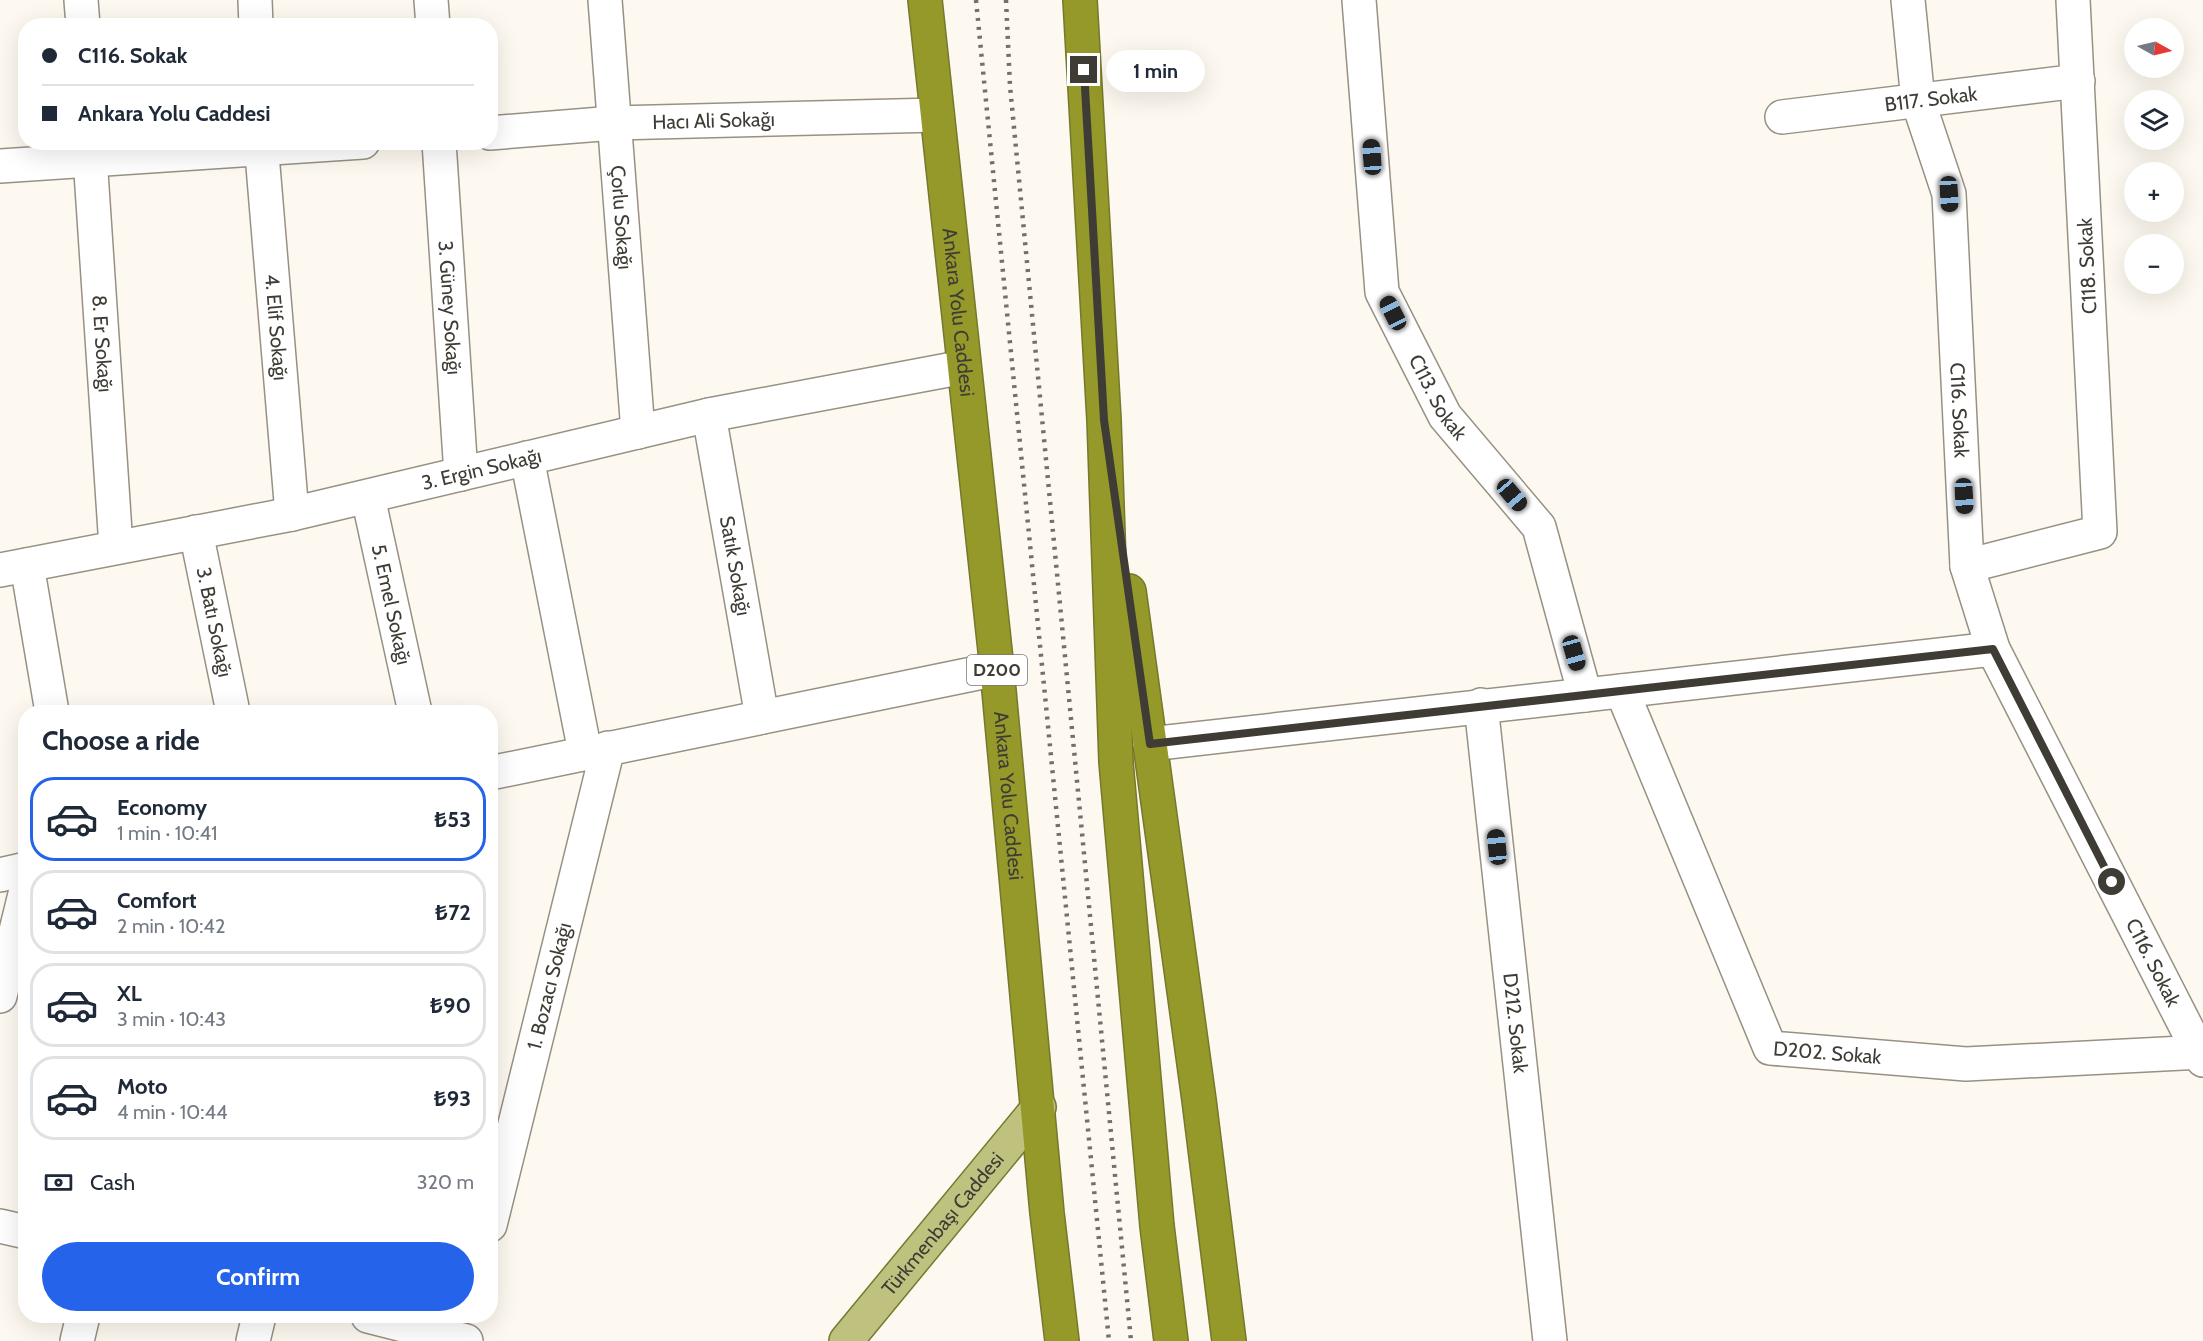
<!DOCTYPE html>
<meta charset="utf-8">
<style>
:root{--surface:#fff;--page:#f6f6f7;--text:#1f2937;--muted:#747a83;--line:#e0e1e3;--accent:#2563eb}
body{margin:0;font-family:Cabin,sans-serif;background:var(--page);color:var(--text);height:100vh;display:flex;flex-direction:column;font-size:22px;white-space:nowrap}
*{box-sizing:border-box;margin:0}
p{font-size:20px;color:var(--muted)}
.icon{flex:none;width:33px;height:33px;fill:none;stroke:currentColor;stroke-width:2;stroke-linecap:round;stroke-linejoin:round}
.map{position:relative;flex:1;overflow:hidden}
.panel{position:absolute;left:18px;top:705px;width:480px;height:618px;display:flex;flex-direction:column;background:var(--surface);border-radius:24px;box-shadow:0 6px 24px #0002}
.panel>*{flex:none}
.guide{position:absolute;left:18px;top:18px;width:480px;height:132px;border-radius:24px;box-shadow:0 6px 24px #0002;display:grid;align-content:center;height:132px;padding:0 24px;background:var(--surface)}
.needle{width:39px;rotate:98deg}
.controls{position:absolute;left:2124px;top:18px;display:grid;gap:12px}
.controls a{display:grid;place-items:center;width:60px;height:60px;border-radius:50%;background:var(--surface);box-shadow:0 6px 24px #0002;font-size:30px}
.end{position:absolute;width:27px;height:27px;margin:-14px;border:8px solid #3f3c36;background:#fff;box-shadow:0 0 0 3px #fff}
.from{border-radius:50%}
.bubble{position:absolute;height:42px;border-radius:21px;background:var(--surface);box-shadow:0 6px 24px #0002;font-size:20px;font-weight:800;line-height:42px;text-align:center}
.car{position:absolute;width:18px;height:36px;margin:-18px -9px;border-radius:8px;box-shadow:0 0 4px 2px #0007;background:linear-gradient(#222 24%,#8ab4d8 0 40%,#222 0 76%,#8ab4d8 0 86%,#222 0)}
.guide b{display:flex;align-items:center;gap:21px;height:57px;font-size:22px}
.guide b+b{border-top:2px solid var(--line)}
.guide i{width:15px;height:15px;background:var(--text)}
ul{padding:0;list-style:none}
li{display:flex;align-items:center;gap:18px;height:84px;margin:0 12px 9px;padding:0 12px;border:3px solid var(--line);border-radius:24px}
li div{flex:1}
li b{display:block;font-size:22px}
li em{font-style:normal;font-weight:800}
li.on{border-color:var(--accent)}
li>.icon{width:54px;height:54px;stroke-width:1.5}
h2{padding:0 24px;font-size:27px;line-height:72px}
.pay{display:flex;align-items:center;gap:15px;height:66px;padding:0 24px;font-size:22px}
.pay p{margin-inline-start:auto}
.action{display:flex;gap:12px;margin-top:auto;padding:12px 24px}
.action a{flex:1;height:69px;border-radius:36px;background:var(--accent);color:#fff;font-size:24px;font-weight:800;line-height:69px;text-align:center}
.map>svg:first-child{display:block}
</style>
<div class="map">
<svg width="2203" height="1341" viewBox="0 0 2203 1341">
<rect width="100%" height="100%" fill="#fef9f0"/>
<g fill="none" stroke-linecap="round" stroke-linejoin="round">
<defs>
<g id="minor">
<path d="M 81,0 L 83,26"/>
<path d="M 255,0 L 256,26"/>
<path d="M 431,0 L 433,26"/>
<path id="s1" d="M 605,0 L 638,432"/>
<path id="s2" d="M 1359,0 L 1382,292 L 1445,416 L 1539,527 L 1585,695"/>
<path id="s3" d="M 1908,0 L 1918,101 L 1949,194 L 1967,566 L 1993,649 L 2203,1060"/>
<path id="s4" d="M 1782,117 L 2078,81"/>
<path id="s5" d="M 490,133 L 614,123 L 937,115"/>
<path id="s6" d="M 89,142 L 116,547"/>
<path id="s7" d="M 261,142 L 292,514"/>
<path id="s8" d="M 439,142 L 461,474"/>
<path d="M 0,166 L 363,142"/>
<path id="s9" d="M 709,415 L 762,717"/>
<path d="M 527,458 L 585,752"/>
<path id="s10" d="M 368,497 L 415,712"/>
<path id="s11" d="M 196,532 L 233,712"/>
<path d="M 27,565 L 52,712"/>
<path d="M 1967,566 L 2100,532 L 2073,0"/>
<path id="s12" d="M 0,570 L 292,514 L 709,415 L 964,367"/>
<path id="s13" d="M 1622,691 L 1770,1048 L 1966,1064 L 2203,1052"/>
<path id="s14" d="M 1481,705 L 1550,1341"/>
<path d="M 1150,744 L 1993,649"/>
<path d="M 490,773 L 997,669"/>
<path d="M 0,875 L 26,869"/>
<path d="M 0,996 L 26,890"/>
<path id="s15" d="M 490,1225 L 608,748"/>
<path d="M 0,1226 L 26,1232"/>
<path d="M 368,1316 L 466,1341"/>
<path d="M 77,1341 L 83,1316"/>
<path d="M 253,1341 L 259,1316"/>
</g>
<g id="major">
<path id="s16" d="M 846,1341 L 1039,1107"/>
</g>
<g id="highway">
<path id="s17" d="M 925,0 L 997,669 L 1047,1213 L 1062,1341"/>
<path d="M 1080,0 L 1104,420 L 1116,762 L 1157,1226 L 1171,1341"/>
<path d="M 1129,591 L 1199,1100 L 1229,1341"/>
</g>
</defs>
<!-- minor casing -->
<use href="#minor" stroke="#989183" stroke-width="36"/>
<!-- major casing -->
<use href="#major" stroke="#76782e" stroke-width="36"/>
<!-- highway casing -->
<use href="#highway" stroke="#76782e" stroke-width="36"/>
<!-- minor -->
<use href="#minor" stroke="#fff" stroke-width="33"/>
<!-- major -->
<use href="#major" stroke="#bfc27f" stroke-width="33"/>
<!-- highway -->
<use href="#highway" stroke="#949929" stroke-width="33"/>
<!-- rail -->
<path stroke="#747069" stroke-width="4.5" stroke-dasharray="3 6" stroke-linecap="butt" d="M 976,0 L 1109,1341
M 1006,0 L 1010,86 L 1131,1341"/>
</g>
<g fill="none" stroke-linecap="round" stroke-linejoin="round">
<!-- route -->
<path stroke="#3f3c36" stroke-width="8" d="M 1084,70 L 1104,420 L 1150,744 L 1993,649 L 2112,882"/>
</g>
<g text-anchor="middle" dominant-baseline="central" stroke-width="5" stroke-linejoin="round" paint-order="stroke">
<!-- shield labels -->
<rect fill="#fff" stroke="#797672" stroke-width="1.5" x="967" y="655" width="60" height="30" rx="4.5"/>
<g font-size="18" font-weight="bold" fill="#3f3c36">
<text x="997" y="670">D200</text>
</g>
<!-- street labels -->
<g font-size="20" fill="#3f3c36" stroke="#fff">
<text stroke="none"><textPath href="#s4" startOffset="150">B117. Sokak</textPath></text>
<text stroke="none"><textPath href="#s5" startOffset="224">Hacı Ali Sokağı</textPath></text>
<text stroke="none"><textPath href="#s1" startOffset="218">Çorlu Sokağı</textPath></text>
<text transform="translate(2087 266) rotate(-93)">C118. Sokak</text>
<text stroke="none"><textPath href="#s8" startOffset="166">3. Güney Sokağı</textPath></text>
<text stroke="none"><textPath href="#s17" startOffset="314">Ankara Yolu Caddesi</textPath></text>
<text stroke="none"><textPath href="#s7" startOffset="186">4. Elif Sokağı</textPath></text>
<text stroke="none"><textPath href="#s6" startOffset="202">8. Er Sokağı</textPath></text>
<text stroke="none"><textPath href="#s2" startOffset="412">C113. Sokak</textPath></text>
<text stroke="none"><textPath href="#s3" startOffset="416">C116. Sokak</textPath></text>
<text stroke="none"><textPath href="#s12" startOffset="492">3. Ergin Sokağı</textPath></text>
<text stroke="none"><textPath href="#s9" startOffset="153">Satık Sokağı</textPath></text>
<text stroke="none"><textPath href="#s10" startOffset="110">5. Emel Sokağı</textPath></text>
<text stroke="none"><textPath href="#s11" startOffset="92">3. Batı Sokağı</textPath></text>
<text stroke="none"><textPath href="#s17" startOffset="800">Ankara Yolu Caddesi</textPath></text>
<text stroke="none"><textPath href="#s3" startOffset="1011">C116. Sokak</textPath></text>
<text stroke="none"><textPath href="#s15" startOffset="246">1. Bozacı Sokağı</textPath></text>
<text stroke="none"><textPath href="#s14" startOffset="320">D212. Sokak</textPath></text>
<text stroke="none"><textPath href="#s13" startOffset="444">D202. Sokak</textPath></text>
<text stroke="none"><textPath href="#s16" startOffset="152">Türkmenbaşı Caddesi</textPath></text>
</g>
</g>
</svg>
<div class="controls">
<a><svg class="needle" viewBox="-14 -14 28 28"><path d="M0-13l5 13h-10z" fill="#e53935"/><path d="M0 13l5-13h-10z" fill="#747a83"/></svg></a>
<a><svg class="icon" aria-label="layers" viewBox="0 0 24 24"><path d="M12 4l9 5-9 5-9-5zM3 14l9 5 9-5"/></svg></a>
<a>+</a>
<a>−</a>
</div>
<i class="end from" style="left:2112px;top:882px"></i>
<i class="end" style="left:1084px;top:70px"></i>
<div class="bubble" style="left:1106px;top:50px;width:99px">1 min</div>
<i class="car" style="left:1372px;top:157px;rotate:356deg"></i>
<i class="car" style="left:1949px;top:194px;rotate:177deg"></i>
<i class="car" style="left:1393px;top:313px;rotate:333deg"></i>
<i class="car" style="left:1512px;top:495px;rotate:140deg"></i>
<i class="car" style="left:1964px;top:496px;rotate:177deg"></i>
<i class="car" style="left:1574px;top:653px;rotate:164deg"></i>
<i class="car" style="left:1497px;top:847px;rotate:354deg"></i>
<div class="guide">
<b><i class="from"></i>C116. Sokak</b>
<b><i></i>Ankara Yolu Caddesi</b>
</div>
<section class="panel">
<h2>Choose a ride</h2>
<ul>
<li class="on"><svg class="icon" aria-label="car" viewBox="0 0 24 24"><path d="M5 17H2v-5l4-1 3-4h7l3 4 3 1v5h-3M9 17h6M6 11h13"/><circle cx="7" cy="17" r="2"/><circle cx="17" cy="17" r="2"/></svg><div><b>Economy</b><p>1 min · 10:41</p></div><em>₺53</em></li>
<li><svg class="icon" aria-label="car" viewBox="0 0 24 24"><path d="M5 17H2v-5l4-1 3-4h7l3 4 3 1v5h-3M9 17h6M6 11h13"/><circle cx="7" cy="17" r="2"/><circle cx="17" cy="17" r="2"/></svg><div><b>Comfort</b><p>2 min · 10:42</p></div><em>₺72</em></li>
<li><svg class="icon" aria-label="car" viewBox="0 0 24 24"><path d="M5 17H2v-5l4-1 3-4h7l3 4 3 1v5h-3M9 17h6M6 11h13"/><circle cx="7" cy="17" r="2"/><circle cx="17" cy="17" r="2"/></svg><div><b>XL</b><p>3 min · 10:43</p></div><em>₺90</em></li>
<li><svg class="icon" aria-label="car" viewBox="0 0 24 24"><path d="M5 17H2v-5l4-1 3-4h7l3 4 3 1v5h-3M9 17h6M6 11h13"/><circle cx="7" cy="17" r="2"/><circle cx="17" cy="17" r="2"/></svg><div><b>Moto</b><p>4 min · 10:44</p></div><em>₺93</em></li>
</ul>
<div class="pay"><svg class="icon" aria-label="cash" viewBox="0 0 24 24"><path d="M3 7h18v10H3z"/><circle cx="12" cy="12" r="2"/></svg>Cash<p>320 m</p></div>
<div class="action"><a>Confirm</a></div>
</section>
</div>
